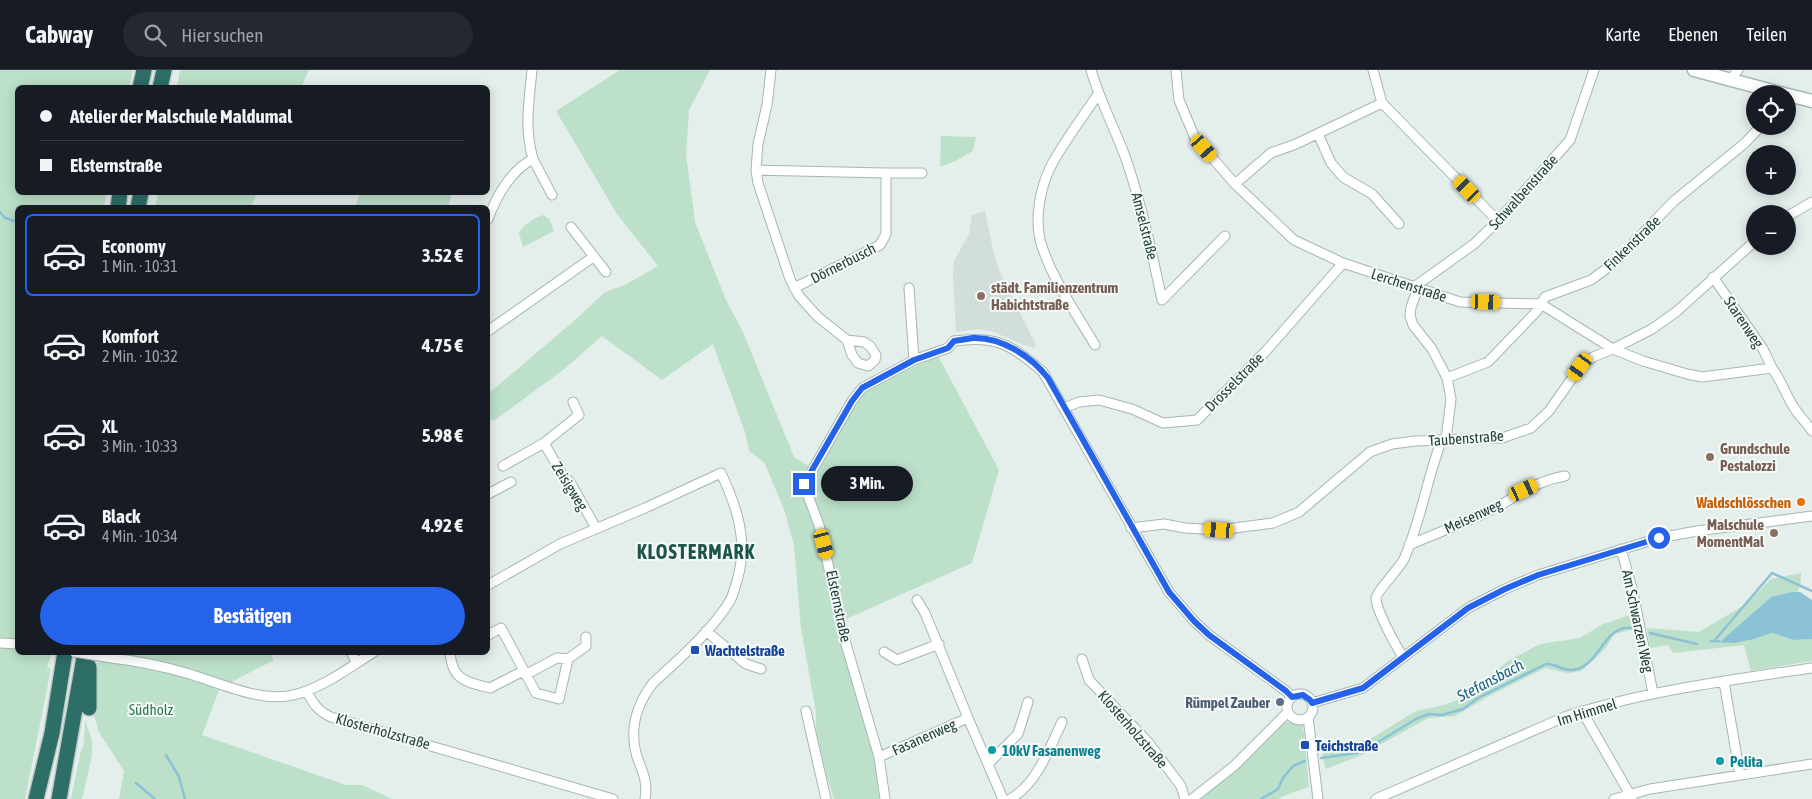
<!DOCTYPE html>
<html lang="de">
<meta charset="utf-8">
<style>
:root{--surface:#171b24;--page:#242831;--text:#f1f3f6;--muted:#9ea1a6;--line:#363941;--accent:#2563eb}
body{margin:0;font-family:"Asap Condensed",sans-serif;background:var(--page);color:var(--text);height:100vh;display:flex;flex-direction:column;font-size:19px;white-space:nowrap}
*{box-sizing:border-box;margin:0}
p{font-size:16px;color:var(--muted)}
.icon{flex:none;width:28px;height:28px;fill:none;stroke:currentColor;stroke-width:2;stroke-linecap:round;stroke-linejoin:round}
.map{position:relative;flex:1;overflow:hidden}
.sheet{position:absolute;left:15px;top:135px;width:475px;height:450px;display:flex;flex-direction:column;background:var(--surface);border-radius:8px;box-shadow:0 2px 12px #0003}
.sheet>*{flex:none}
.guide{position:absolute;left:15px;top:15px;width:475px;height:110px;border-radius:8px;box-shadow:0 2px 12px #0003;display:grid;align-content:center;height:110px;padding:0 25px;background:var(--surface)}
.buttons{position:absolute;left:1746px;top:15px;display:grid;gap:10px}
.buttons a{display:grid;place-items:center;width:50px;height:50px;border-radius:50%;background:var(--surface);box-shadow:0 2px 12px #0003;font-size:25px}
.end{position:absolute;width:22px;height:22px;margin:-11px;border:6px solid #2563eb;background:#fff;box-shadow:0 0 0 2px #fff}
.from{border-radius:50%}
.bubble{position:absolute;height:35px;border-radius:18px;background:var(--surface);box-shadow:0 2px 12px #0003;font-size:16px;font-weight:700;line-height:35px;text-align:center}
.car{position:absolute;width:15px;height:30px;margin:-15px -8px;border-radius:6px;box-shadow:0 0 4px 1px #0007;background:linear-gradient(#f5c518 24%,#345 0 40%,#f5c518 0 76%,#345 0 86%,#f5c518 0)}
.guide b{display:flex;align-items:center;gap:18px;height:48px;font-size:19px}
.guide b+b{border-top:1px solid var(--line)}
.guide i{width:12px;height:12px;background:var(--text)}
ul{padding:9px 0 0;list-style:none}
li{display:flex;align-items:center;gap:15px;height:82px;margin:0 10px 8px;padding:0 15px;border:2px solid transparent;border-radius:8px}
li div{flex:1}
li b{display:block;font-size:19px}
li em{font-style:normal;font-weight:700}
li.selected{border-color:var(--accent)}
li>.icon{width:45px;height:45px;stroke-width:1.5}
.action{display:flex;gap:10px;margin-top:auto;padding:10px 25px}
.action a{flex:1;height:58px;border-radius:30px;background:var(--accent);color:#fff;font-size:20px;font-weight:700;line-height:58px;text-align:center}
header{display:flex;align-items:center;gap:30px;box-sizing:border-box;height:70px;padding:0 25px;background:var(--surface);border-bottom:1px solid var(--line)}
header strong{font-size:24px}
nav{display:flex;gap:28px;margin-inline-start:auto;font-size:18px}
.search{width:350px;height:45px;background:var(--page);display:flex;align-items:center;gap:12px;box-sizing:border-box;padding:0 18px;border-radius:28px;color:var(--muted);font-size:19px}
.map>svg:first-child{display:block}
</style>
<header>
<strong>Cabway</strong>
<div class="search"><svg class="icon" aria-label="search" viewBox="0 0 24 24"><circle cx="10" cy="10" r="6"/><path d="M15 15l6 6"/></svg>Hier suchen</div>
<nav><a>Karte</a><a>Ebenen</a><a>Teilen</a></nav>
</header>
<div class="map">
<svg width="1812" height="729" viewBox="0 0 1812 729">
<rect width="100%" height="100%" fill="#e4eeeb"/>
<!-- built -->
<path fill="#d2deda" d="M 985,141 L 994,185 L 1001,205 L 1036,275 L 1034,278 L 1024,275 L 994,262 L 978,259 L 956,262 L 953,205 L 954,191 L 969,164 L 972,145 Z"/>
<!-- green -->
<path fill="#bce0c9" d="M 0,0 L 133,0 L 129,17 L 18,18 L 18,122 L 107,123 L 104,137 L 18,138 L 17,570 L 0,571 Z
M 180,0 L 309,0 L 301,17 L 177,18 Z
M 620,0 L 710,0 L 689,40 L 686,85 L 695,152 L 726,230 L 743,262 L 794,387 L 817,401 L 856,332 L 872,316 L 938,286 L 999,400 L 972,493 L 846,549 L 876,697 L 879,729 L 834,729 C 826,702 814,672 816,643 L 801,558 L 794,475 L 784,439 L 764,392 L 749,381 L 745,362 L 713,274 L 662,310 L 602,266 L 563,300 L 495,350 L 488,349 L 488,324 L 573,252 L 605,222 L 625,215 L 658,196 L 617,144 L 556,41 Z
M 941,66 L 976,67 L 973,81 L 955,91 L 940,97 Z
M 158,123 L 158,122 L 257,123 L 251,137 L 155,137 Z
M 360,123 L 360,122 L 452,123 L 448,137 L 355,137 Z
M 543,145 L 549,149 L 554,161 L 523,177 L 519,163 C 524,154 533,149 543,145 Z
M 1801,503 L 1801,511 L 1798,522 L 1792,522 L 1771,527 L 1721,571 L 1718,570 L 1717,572 L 1754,569 L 1772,563 L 1794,570 L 1812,569 L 1812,591 L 1751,601 L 1744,575 L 1673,583 L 1668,575 L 1650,578 L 1647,558 L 1699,562 L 1746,534 L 1771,509 Z
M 1633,544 L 1639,562 L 1631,560 L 1614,564 L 1605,579 L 1581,601 L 1568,603 L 1545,598 L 1487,627 L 1455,646 L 1428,648 L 1360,686 L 1325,699 L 1322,680 L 1372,668 L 1416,641 L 1444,635 L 1463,628 L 1508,591 L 1540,574 L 1580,568 L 1603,554 Z
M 0,575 L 17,577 L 18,582 L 52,583 L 47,597 L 51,599 L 25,729 L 0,729 Z
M 99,583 L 270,583 L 274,590 L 220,618 L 202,665 L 346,715 L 362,715 L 392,729 L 119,729 L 124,701 L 99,662 L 92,639 Z
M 85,650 L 92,670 L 92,686 L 82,729 L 71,729 L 81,681 C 86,674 84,660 85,650 Z
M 1283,651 L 1302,655 L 1304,663 L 1309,717 L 1283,726 L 1279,729 L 1201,729 L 1250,687 Z"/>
<!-- water -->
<path fill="#8bc2d5" d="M 1792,522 L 1800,522 L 1812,530 L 1812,569 L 1794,570 L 1772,563 L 1754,569 L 1734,573 L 1717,572 L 1718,570 L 1721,571 L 1771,527 Z"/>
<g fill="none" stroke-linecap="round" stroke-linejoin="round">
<!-- stream -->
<path stroke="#8bc2d5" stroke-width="2.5" d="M 0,142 L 5,148 L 18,152
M 1650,563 L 1697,574
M 1711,571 L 1718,571
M 1714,571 L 1772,503 L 1812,521
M 166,685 L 179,707 L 185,729
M 1321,688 L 1356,683 L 1375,674 L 1416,649 L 1429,644 L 1442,645 L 1463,639 L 1478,628 L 1546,594 C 1555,593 1563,601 1572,600 C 1600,598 1602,555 1632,558
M 136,713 L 155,729
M 1261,729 L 1278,719 L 1283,708 L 1293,696 L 1305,691"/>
<defs>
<path id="street" d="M 771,0 L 767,35 L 758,74 L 756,100 L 758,113 L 790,209 L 799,226 L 818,247 L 847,270 L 864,272 L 870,276 L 876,285 L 875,290 L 868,296 L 858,293 L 852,285 L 847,270
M 1091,0 C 1100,31 1115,59 1126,89 C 1142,136 1152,183 1162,230
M 1176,0 L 1179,30 L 1195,68 L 1235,114 L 1294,170 L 1343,193 L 1460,232 L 1541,234 L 1613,279 L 1643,291 L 1687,304 L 1702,307 L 1772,298 C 1781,310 1785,323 1793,336 C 1798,345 1806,352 1812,361
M 1373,0 L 1382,33 L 1498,151
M 1730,10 L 1738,0
M 1318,64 L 1331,93 L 1343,107 L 1372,124 L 1399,154
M 533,89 L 552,125
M 756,100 L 886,103 L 886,164 L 880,175 L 794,218
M 886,103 L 922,103
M 1235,114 L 1271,83 L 1296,74 L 1382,33
M 1788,146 L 1812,132
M 488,149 C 496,127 511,100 533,89 C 524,57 529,32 532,0
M 571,157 L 606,202
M 1713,207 L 1763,279 L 1772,298
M 1414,217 L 1474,174 L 1498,151 L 1570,70 L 1594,0
M 909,218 L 914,290
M 1418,218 L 1411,237 L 1410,246 L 1413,255 L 1432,279 L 1447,308 L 1451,329 L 1446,369
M 1162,230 L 1225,166
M 488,261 L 593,187
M 1095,275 C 1076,243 1050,206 1040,170 C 1035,147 1040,119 1050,98 C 1062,74 1083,47 1098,24
M 1447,308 L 1488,292 L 1537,241 L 1545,227 L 1591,210 L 1614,193 L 1674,131 L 1745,73 L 1761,56
M 1064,338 L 1079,332 L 1099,330 L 1132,339 L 1163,353 L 1197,350 L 1266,281 L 1343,193
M 544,373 L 579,345 L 573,332
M 503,396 L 544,373 L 563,406 L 570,412 L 596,458
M 488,424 L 511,412
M 1131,458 L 1164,454 L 1185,458 L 1219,460 L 1273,453 L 1299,442 L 1370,382 L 1392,374 L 1415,371 L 1502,368 L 1531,358 L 1549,341 L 1580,297 L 1593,287 L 1613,279 L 1652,259 L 1676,242 L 1755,171
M 1409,475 C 1437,463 1467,452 1495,438 C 1519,425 1536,411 1565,406
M 1621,479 L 1633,522 L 1653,623
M 488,515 L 560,474 L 645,438 L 721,403 C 737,437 748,470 738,507 C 736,514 734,522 731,529 C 714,559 678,590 653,613 C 636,635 629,661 637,687 C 643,702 648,713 645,729
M 706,561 L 746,594 L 761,599
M 488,565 L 501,558 L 536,623 L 559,629 L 568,589
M 0,573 L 18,574
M 351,582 L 357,593
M 450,582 C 452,611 467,612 490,618 L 523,601
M 884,582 L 897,590 L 939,574
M 1403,587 C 1396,576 1377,542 1376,529 C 1375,523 1399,499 1404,489 C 1421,451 1427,408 1442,369
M 112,588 C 137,591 162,596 186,603 C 218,612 261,633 293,625 C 321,619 350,597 374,582
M 1082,589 L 1089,610 L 1148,672 L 1181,716 L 1185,729
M 525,605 L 557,588 L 568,589 L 586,576 L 586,567
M 1724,612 L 1740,705
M 307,621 C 313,634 318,641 331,647 L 613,729
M1287 637a13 13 0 1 1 26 0a13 13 0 1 1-26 0Z
M 1312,633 L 1363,618 L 1468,538 L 1505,519 L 1538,505 L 1659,468 L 1697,461 L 1812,446
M 806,641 L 826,729
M 1582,641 L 1632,728
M 1308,647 L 1318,729
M 968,648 L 1003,729
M 879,687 L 968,648 L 925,543 L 917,530
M 988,694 L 1018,664 L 1028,632
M 885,729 L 879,687 L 846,574 L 819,455 L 804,415 L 852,331 L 862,318 L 914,290 L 948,278 L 954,271 C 996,265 1012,275 1043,302 L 1169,522 L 1194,551 L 1209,565 L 1286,621 L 1292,627
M 1010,729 C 1037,714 1049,679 1062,652
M 1192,729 L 1234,696 L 1288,642
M 1376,729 L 1567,646 C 1646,621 1730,610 1812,598
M 1614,729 L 1650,719 L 1812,694"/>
<path id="secondary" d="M 1694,0 L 1784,24
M 1788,25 L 1812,31"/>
<path id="highway" d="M 140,18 L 144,0
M 160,18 L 164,0
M 118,138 L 120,122
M 138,138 L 141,122
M 89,597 L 89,638
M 36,729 L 52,663 L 65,582
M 59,729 L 85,582"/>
</defs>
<!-- street casing -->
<use href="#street" stroke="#a6b7b3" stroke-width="11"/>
<!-- secondary casing -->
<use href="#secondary" stroke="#a2bab4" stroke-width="15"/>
<!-- highway casing -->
<use href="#highway" stroke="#c1cac8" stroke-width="18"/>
<!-- street -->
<use href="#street" stroke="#fff" stroke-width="9"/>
<!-- secondary -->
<use href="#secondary" stroke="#fff" stroke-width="12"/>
<!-- highway -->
<use href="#highway" stroke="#2d6e67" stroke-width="15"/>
<defs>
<path id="street-bridge" d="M 74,582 L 112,588"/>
</defs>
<!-- street-bridge casing -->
<use href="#street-bridge" stroke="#a6b7b3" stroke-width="11" stroke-linecap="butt"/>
<!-- street-bridge -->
<use href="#street-bridge" stroke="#fff" stroke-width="9"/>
</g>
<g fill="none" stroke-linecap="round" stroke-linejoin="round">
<!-- route -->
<path stroke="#2563eb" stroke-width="6" d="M 804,414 L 852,331 L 862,318 L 914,290 L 948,278 L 954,271 C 960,270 967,269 973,268 C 1001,267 1031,286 1048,308 L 1169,522 L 1194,551 L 1209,565 L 1286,621 L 1292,627 L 1303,625 L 1310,630 L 1312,633 L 1363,618 L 1468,538 L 1505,519 L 1538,505 L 1659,468"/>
</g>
<!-- markers -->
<g fill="#8d6e63" stroke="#f5faf8" stroke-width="2">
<circle cx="981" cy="226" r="5"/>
<circle cx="1710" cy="387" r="5"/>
<circle cx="1774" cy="463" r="5"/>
</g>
<circle fill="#e8710a" stroke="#f5faf8" stroke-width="2" cx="1801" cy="432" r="5"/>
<g fill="#1a4fb4" stroke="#f5faf8" stroke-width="2">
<rect x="690" y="575" width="10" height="10" rx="2.5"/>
<rect x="1300" y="670" width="10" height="10" rx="2.5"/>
</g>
<circle fill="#5c6f8a" stroke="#f5faf8" stroke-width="2" cx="1280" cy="632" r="5"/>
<g fill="#0f9aa8" stroke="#f5faf8" stroke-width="2">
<circle cx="992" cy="680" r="5"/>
<circle cx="1720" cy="691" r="5"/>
</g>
<g text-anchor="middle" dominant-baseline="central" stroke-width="4" stroke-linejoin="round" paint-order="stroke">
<!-- street labels -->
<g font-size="15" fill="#22413c" stroke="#f5faf8">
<text transform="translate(1523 122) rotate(-48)">Schwalbenstraße</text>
<text transform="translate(1145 156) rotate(76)">Amselstraße</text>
<text transform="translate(1632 173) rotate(-44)">Finkenstraße</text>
<text transform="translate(843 193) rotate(-27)">Dörnerbusch</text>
<text transform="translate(1409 215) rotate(18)">Lerchenstraße</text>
<text transform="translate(1744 252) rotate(56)">Starenweg</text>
<text transform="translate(1234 312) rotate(-45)">Drosselstraße</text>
<text transform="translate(1466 368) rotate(-4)">Taubenstraße</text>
<text transform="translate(570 416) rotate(58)">Zeisigweg</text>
<text transform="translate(1473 446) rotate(-25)">Meisenweg</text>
<text transform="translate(839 536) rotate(78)">Elsternstraße</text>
<text transform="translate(1638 551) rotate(78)">Am Schwarzen Weg</text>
<text transform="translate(1587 642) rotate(-17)">Im Himmel</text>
<text transform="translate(1133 659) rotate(49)">Klosterholzstraße</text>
<text transform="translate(383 661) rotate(16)">Klosterholzstraße</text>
<text transform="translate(924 667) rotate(-24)">Fasanenweg</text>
</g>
<!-- education labels -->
<g font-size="15" font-weight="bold" fill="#785e54" stroke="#f5faf8" text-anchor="start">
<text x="991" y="217">städt. Familienzentrum<tspan x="991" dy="17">Habichtstraße</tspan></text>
<text x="1720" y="378">Grundschule<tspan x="1720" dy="17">Pestalozzi</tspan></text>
<text x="1764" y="454" text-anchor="end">Malschule<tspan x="1764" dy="17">MomentMal</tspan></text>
</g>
<!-- food labels -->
<g font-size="15" font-weight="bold" fill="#c56008" stroke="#f5faf8" text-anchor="end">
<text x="1791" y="432">Waldschlösschen</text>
</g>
<!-- transit labels -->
<g font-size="15" font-weight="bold" fill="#164399" stroke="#f5faf8" text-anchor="start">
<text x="705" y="580">Wachtelstraße</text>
<text x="1315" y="675">Teichstraße</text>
</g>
<!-- service labels -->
<g font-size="15" font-weight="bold" fill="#4e5e75" stroke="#f5faf8" text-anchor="end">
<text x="1270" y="632">Rümpel Zauber</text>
</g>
<!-- park labels -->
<g font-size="15" fill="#2b7951" stroke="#f5faf8">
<text x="151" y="639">Südholz</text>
</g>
<!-- culture labels -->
<g font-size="15" font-weight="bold" fill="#0d838f" stroke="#f5faf8" text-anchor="start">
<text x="1002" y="680">10kV Fasanenweg</text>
<text x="1730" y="691">Pelita</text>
</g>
<!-- water labels -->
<g font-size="16" font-style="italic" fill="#1a6580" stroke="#f5faf8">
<text transform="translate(1490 610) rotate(-28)">Stefansbach</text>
</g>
<!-- district labels -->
<g font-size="20" font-weight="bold" letter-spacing="1" fill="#1d544c" stroke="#f5faf8">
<text x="696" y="481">KLOSTERMARK</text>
</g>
</g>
</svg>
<div class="buttons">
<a><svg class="icon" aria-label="locate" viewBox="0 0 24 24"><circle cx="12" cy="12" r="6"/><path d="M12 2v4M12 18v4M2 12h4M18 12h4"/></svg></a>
<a>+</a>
<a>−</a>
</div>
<i class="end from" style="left:1659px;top:468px"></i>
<i class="end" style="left:804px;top:414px"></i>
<div class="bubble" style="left:821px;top:396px;width:92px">3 Min.</div>
<i class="car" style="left:1204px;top:78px;rotate:139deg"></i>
<i class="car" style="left:1467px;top:119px;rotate:316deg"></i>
<i class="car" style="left:1486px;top:232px;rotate:92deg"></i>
<i class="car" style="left:1580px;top:297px;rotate:216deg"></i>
<i class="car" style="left:1524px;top:420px;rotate:65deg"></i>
<i class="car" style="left:1219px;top:460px;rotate:274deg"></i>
<i class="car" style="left:824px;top:474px;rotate:165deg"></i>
<div class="guide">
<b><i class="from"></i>Atelier der Malschule Maldumal</b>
<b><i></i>Elsternstraße</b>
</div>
<section class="sheet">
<ul>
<li class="selected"><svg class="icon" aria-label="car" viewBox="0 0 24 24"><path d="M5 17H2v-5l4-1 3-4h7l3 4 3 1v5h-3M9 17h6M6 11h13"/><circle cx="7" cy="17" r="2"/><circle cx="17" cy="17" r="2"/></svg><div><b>Economy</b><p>1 Min. · 10:31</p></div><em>3.52 €</em></li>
<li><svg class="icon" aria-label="car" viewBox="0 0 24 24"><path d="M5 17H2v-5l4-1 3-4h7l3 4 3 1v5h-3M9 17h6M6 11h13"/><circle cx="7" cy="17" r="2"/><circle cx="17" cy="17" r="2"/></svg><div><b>Komfort</b><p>2 Min. · 10:32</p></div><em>4.75 €</em></li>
<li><svg class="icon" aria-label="car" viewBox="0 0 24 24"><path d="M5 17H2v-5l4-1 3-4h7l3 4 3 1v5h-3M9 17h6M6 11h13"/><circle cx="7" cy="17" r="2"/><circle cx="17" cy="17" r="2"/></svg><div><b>XL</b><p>3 Min. · 10:33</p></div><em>5.98 €</em></li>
<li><svg class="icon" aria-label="car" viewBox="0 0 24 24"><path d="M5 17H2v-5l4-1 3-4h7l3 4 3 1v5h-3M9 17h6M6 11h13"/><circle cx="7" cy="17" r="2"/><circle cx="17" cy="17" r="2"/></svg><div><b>Black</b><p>4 Min. · 10:34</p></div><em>4.92 €</em></li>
</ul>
<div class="action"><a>Bestätigen</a></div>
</section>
</div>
